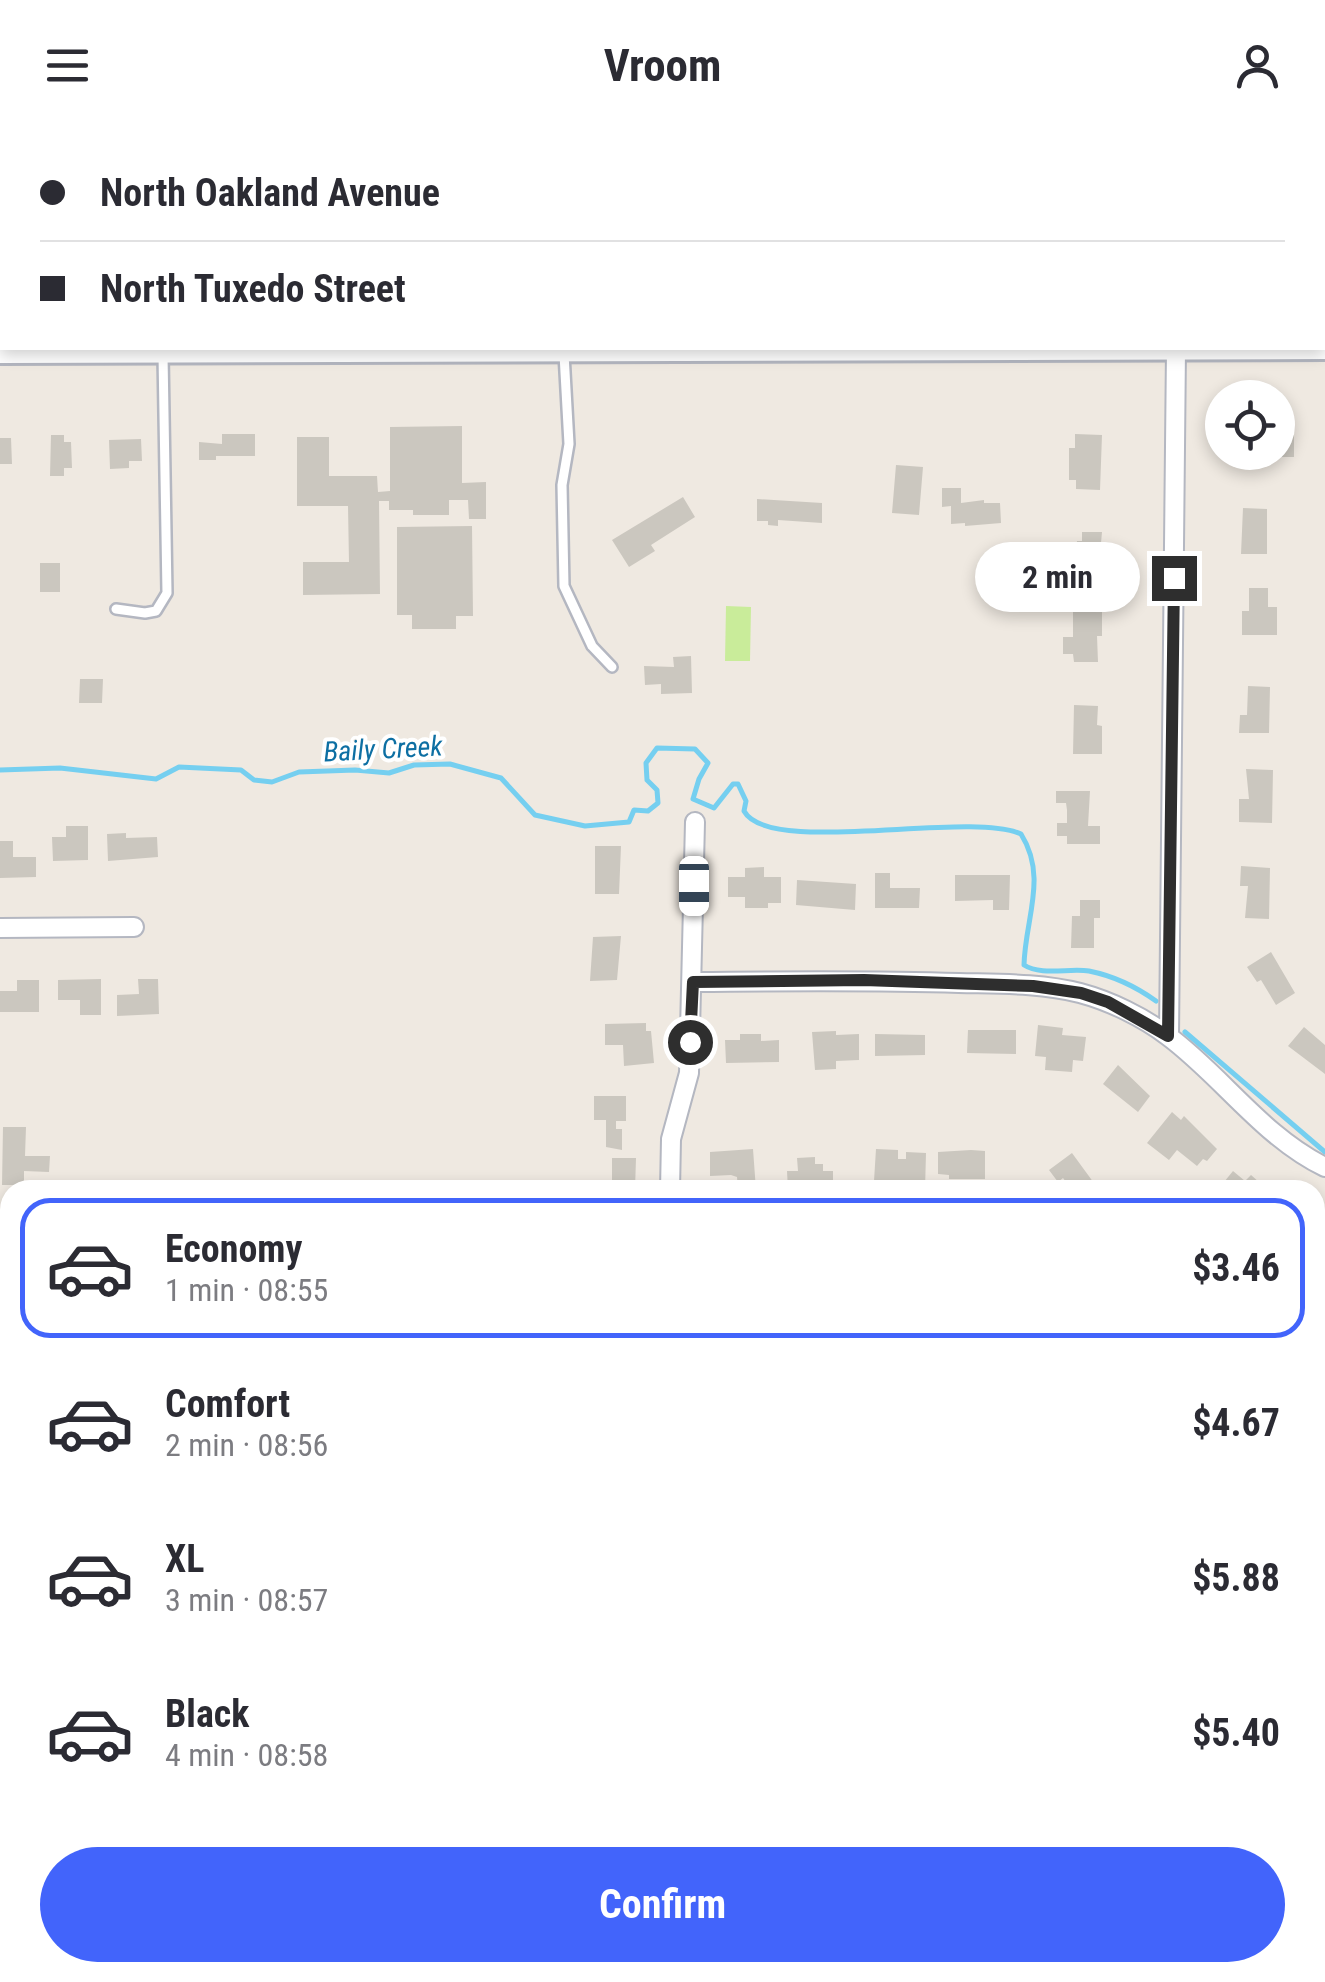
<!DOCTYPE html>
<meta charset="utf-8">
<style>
:root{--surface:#fff;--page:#f2f2f3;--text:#2b2b33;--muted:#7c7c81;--line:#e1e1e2;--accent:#4264fb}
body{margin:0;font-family:"Roboto Condensed",sans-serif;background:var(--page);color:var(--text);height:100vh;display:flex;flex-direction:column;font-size:38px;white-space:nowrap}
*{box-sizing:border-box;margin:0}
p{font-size:32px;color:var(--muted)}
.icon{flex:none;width:55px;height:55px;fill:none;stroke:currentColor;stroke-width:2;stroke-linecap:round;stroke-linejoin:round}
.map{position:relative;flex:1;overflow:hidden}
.panel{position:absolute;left:0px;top:1050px;width:1325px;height:802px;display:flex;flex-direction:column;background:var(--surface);border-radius:30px 30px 0 0;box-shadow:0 5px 15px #0003}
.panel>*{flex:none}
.guide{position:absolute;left:0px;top:0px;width:1325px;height:220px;box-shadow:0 5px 15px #0003;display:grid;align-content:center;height:220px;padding:0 40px;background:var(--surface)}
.tools{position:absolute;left:1205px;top:250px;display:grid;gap:20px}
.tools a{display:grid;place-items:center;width:90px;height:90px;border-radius:50%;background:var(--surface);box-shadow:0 5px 15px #0003;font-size:50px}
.end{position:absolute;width:45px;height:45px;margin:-22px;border:12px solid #2e2e2e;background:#fff;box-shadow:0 0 0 5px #fff}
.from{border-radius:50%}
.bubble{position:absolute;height:70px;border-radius:35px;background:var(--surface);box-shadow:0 5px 15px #0003;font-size:32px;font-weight:700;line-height:70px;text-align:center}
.car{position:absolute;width:30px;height:60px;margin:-30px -15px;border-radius:12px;box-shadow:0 0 8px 2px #0007;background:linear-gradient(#fff 24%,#345 0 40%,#fff 0 76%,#345 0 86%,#fff 0)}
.guide b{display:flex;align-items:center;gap:35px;height:95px;font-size:38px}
.guide b+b{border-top:2px solid var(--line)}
.guide i{width:25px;height:25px;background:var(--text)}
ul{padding:18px 0 0;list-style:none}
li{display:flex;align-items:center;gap:30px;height:140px;margin:0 20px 15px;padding:0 20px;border:5px solid transparent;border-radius:30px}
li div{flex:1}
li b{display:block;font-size:38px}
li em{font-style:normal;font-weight:700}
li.active{border-color:var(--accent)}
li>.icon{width:90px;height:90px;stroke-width:1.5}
.action{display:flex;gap:20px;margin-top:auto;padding:20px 40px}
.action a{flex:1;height:115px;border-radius:60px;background:var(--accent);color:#fff;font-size:40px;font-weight:700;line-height:115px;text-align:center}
header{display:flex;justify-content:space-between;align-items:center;height:130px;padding:0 40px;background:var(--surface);font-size:45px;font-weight:700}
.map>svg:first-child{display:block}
</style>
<header><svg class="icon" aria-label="menu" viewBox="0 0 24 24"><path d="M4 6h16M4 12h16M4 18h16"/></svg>Vroom<svg class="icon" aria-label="person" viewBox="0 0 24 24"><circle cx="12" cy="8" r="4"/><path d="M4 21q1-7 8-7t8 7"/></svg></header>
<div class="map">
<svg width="1325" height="1852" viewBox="0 0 1325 1852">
<rect width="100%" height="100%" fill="#efe9e1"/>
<!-- pitch -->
<path fill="#c9ec9a" d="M 726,476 L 751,477 L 750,531 L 725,531 Z"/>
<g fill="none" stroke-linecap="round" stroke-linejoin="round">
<!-- stream -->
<path stroke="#75cff0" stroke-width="5" d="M 0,640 L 60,638 L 156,649 L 179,637 L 241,640 L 254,650 L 272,652 L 299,642 L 355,640 L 389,643 L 414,635 L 450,634 L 501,648 L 535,685 L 585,696 L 629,692 L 634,680 L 648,681 L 658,673 L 657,660 L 647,650 L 646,633 L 657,618 L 695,619 L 708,633 L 699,649 L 693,669 L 714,678 L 733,654 L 738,654 L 746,671 L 744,681 C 769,727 968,680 1021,704 C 1048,747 1025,789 1024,835 C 1041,846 1069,838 1089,841 C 1114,846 1135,856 1156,871
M 1185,902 L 1325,1022"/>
</g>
<!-- building -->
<path fill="#cbc7bf" d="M 462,296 L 462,353 L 486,352 L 486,389 L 469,389 L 468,370 L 449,370 L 449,385 L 413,385 L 413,380 L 389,380 L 389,371 L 379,371 L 380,464 L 303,465 L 303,432 L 349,432 L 348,376 L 297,376 L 297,307 L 329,307 L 329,346 L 377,346 L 378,362 L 390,361 L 390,297 Z
M 222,304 L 255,304 L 255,326 L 216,326 L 216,330 L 199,330 L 199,312 L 222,314 Z
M 1075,304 L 1102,305 L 1100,360 L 1076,359 L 1076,350 L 1069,350 L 1069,318 L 1075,318 Z
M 51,305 L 64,305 L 64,312 L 71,312 L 72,338 L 64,338 L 64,346 L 50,346 Z
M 1278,305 L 1294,305 L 1294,327 L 1262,327 L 1262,335 L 1243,334 L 1243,322 L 1278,322 Z
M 0,308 L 11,308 L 12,334 L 0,334 Z
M 141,309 L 142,331 L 129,331 L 129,338 L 110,339 L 109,310 Z
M 896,335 L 923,337 L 919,385 L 892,383 Z
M 942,358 L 961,358 L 961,373 L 984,370 L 984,373 L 1000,373 L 1001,393 L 965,396 L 965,393 L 951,394 L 951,376 L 942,377 Z
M 683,367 L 695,387 L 651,415 L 655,421 L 629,437 L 612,410 Z
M 757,369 L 822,373 L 822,393 L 778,390 L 778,396 L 768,395 L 768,391 L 757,391 Z
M 1243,378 L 1267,379 L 1267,424 L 1241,424 Z
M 472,396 L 473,486 L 456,486 L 456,499 L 412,499 L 412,485 L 397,485 L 397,397 Z
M 1082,402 L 1102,402 L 1098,446 L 1076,446 L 1076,419 L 1077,411 L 1082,411 Z
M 40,433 L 60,433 L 60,462 L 40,462 Z
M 1249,458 L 1268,458 L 1268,477 L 1277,477 L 1277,505 L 1242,505 L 1242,481 L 1249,481 Z
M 1073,477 L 1102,477 L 1102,506 L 1097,506 L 1098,532 L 1074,532 L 1073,524 L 1063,524 L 1063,507 L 1073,507 Z
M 691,526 L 692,563 L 661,564 L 661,554 L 645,555 L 644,536 L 674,537 L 673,527 Z
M 80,549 L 103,549 L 102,573 L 79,573 Z
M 1248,556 L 1270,557 L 1269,603 L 1239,603 L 1240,585 L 1247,585 Z
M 1074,575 L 1098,576 L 1097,595 L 1102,596 L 1102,624 L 1073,624 Z
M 1246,639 L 1273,640 L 1272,693 L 1239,692 L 1239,669 L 1249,669 Z
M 1056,661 L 1090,661 L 1088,696 L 1100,696 L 1100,714 L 1067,714 L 1067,706 L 1057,706 L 1057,693 L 1067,693 L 1067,680 L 1066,673 L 1056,673 Z
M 66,696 L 88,696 L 88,730 L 53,731 L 52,707 L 66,707 Z
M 126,703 L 126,708 L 157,707 L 158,727 L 108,731 L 107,704 Z
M 0,711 L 13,711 L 13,727 L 36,727 L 36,747 L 0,748 Z
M 595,716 L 621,716 L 619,764 L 595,764 Z
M 1241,736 L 1270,738 L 1269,789 L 1245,788 L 1248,756 L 1240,756 Z
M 764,737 L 764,747 L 781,747 L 781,773 L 768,773 L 768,778 L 745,778 L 745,767 L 728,767 L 728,747 L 745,747 L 745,738 Z
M 875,743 L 890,743 L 890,758 L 920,758 L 919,778 L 875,778 Z
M 955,745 L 1010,745 L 1009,780 L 993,780 L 993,770 L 955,771 Z
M 797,750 L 856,754 L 855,780 L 796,775 Z
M 1080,770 L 1100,770 L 1100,788 L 1094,788 L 1094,818 L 1071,818 L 1072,786 L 1080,786 Z
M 621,806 L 617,850 L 590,851 L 593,807 Z
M 1271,822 L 1295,863 L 1276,875 L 1261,850 L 1257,852 L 1247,837 Z
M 101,849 L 101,885 L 80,885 L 80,870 L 58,870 L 58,850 Z
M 138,849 L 158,849 L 159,884 L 117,886 L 117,865 L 139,864 Z
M 17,850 L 39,850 L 39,882 L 0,882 L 0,861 L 17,861 Z
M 646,893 L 646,901 L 651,901 L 654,933 L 624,936 L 623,915 L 605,915 L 605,894 Z
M 1038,895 L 1063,898 L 1062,905 L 1086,907 L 1083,931 L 1073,930 L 1072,942 L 1045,940 L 1046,927 L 1035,926 Z
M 1304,897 L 1325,915 L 1325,944 L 1288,916 Z
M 968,900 L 1016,900 L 1016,924 L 967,923 Z
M 836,901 L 836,905 L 859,904 L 859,930 L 836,931 L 836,939 L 815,940 L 812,902 Z
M 740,904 L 761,904 L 761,911 L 779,910 L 779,932 L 726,933 L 725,910 L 740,910 Z
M 875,904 L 925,905 L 925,925 L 875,926 Z
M 1118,935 L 1150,966 L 1138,982 L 1103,954 Z
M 594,966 L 626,966 L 626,991 L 616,991 L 616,999 L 622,999 L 622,1020 L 606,1017 L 606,990 L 594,990 Z
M 1172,982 L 1181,990 L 1184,986 L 1217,1019 L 1207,1031 L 1203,1029 L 1197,1036 L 1177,1020 L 1169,1030 L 1147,1013 Z
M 3,997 L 26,997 L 25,1026 L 50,1026 L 49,1042 L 24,1041 L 24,1055 L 2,1055 Z
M 753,1019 L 756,1060 L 738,1060 L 737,1047 L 731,1045 L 710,1046 L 710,1022 Z
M 876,1019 L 898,1020 L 898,1029 L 906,1029 L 906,1022 L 926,1023 L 925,1060 L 903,1060 L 903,1055 L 874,1051 Z
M 971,1020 L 985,1021 L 985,1049 L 949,1049 L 949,1045 L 938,1044 L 938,1022 Z
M 1072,1023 L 1099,1060 L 1072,1060 L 1063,1048 L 1058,1052 L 1049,1040 Z
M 815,1027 L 815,1034 L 823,1034 L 823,1041 L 833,1041 L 833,1060 L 788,1060 L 787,1041 L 798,1041 L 797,1028 Z
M 612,1028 L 636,1028 L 635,1060 L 612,1060 Z
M 1233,1041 L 1245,1051 L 1251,1045 L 1268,1060 L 1224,1060 L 1220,1057 Z
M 1315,1086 L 1325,1094 L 1325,1122 L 1320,1119 L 1315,1125 Z
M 0,1114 L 10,1114 L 10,1149 L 1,1149 Z
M 1315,1214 L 1325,1214 L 1325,1241 L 1315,1241 Z
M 1315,1337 L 1325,1337 L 1325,1357 L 1315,1357 Z
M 1315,1390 L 1325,1390 L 1322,1440 L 1315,1440 Z
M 1315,1451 L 1322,1451 L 1325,1501 L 1315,1501 Z
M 0,1452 L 8,1452 L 10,1477 L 0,1477 Z
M 29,1842 L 30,1852 L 0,1852 L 1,1843 Z
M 56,1842 L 97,1842 L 98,1852 L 57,1852 Z
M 306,1842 L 356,1842 L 357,1847 L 306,1848 Z
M 451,1842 L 478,1842 L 478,1852 L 451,1852 Z
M 557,1842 L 585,1842 L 591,1852 L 560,1852 Z
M 658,1842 L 707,1842 L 711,1852 L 661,1852 Z
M 1075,1842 L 1099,1842 L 1107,1849 L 1105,1852 L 1068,1852 Z
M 1133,1842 L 1168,1842 L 1168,1852 L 1133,1852 Z
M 1291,1842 L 1319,1843 L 1319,1852 L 1291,1852 Z"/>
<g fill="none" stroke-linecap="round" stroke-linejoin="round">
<defs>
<path id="lane" d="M 564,224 L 569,314 L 562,355 L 564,456 L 592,516 L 612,537
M 116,479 L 145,483 L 156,481 L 167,463 L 163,225"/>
<path id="street" d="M 674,0 L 674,2
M 0,798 L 134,797
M 693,852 C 782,851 870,850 959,853 C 999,854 1041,853 1080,863 C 1110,871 1143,887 1168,906 C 1222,946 1263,1007 1325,1037
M 1169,906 L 1176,219
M 670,1060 L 671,1009 L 689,943 L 695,692
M 1315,1277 L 1325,1277
M 0,1289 L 10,1288
M 0,1539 L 10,1539
M 1315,1680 L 1325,1680
M 0,1785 L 10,1784
M 160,1842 L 160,1852
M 625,1842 L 628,1852
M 401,1852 L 401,1842"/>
<path id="secondary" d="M 0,222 L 1325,218"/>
</defs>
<!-- lane casing -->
<use href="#lane" stroke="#b4b7c1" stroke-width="14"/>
<!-- street casing -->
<use href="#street" stroke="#b4b7c1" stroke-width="22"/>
<!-- secondary casing -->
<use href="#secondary" stroke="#b4b7c1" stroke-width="28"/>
<!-- lane -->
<use href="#lane" stroke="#fff" stroke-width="9"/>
<!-- street -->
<use href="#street" stroke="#fff" stroke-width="18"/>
<!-- secondary -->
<use href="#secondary" stroke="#fff" stroke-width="22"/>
</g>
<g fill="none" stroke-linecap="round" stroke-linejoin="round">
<!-- route -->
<path stroke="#2e2e2e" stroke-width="12" d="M 690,912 L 693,852 L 864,850 L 1033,856 L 1081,863 L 1108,872 L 1168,906 L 1174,448"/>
</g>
<g text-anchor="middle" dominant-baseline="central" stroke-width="8" stroke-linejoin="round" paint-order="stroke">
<!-- water labels -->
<g font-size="28" font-style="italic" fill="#0d6fa3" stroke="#fff">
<text transform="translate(383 619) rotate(-3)">Baily Creek</text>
</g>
</g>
</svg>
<div class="tools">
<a><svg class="icon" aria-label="locate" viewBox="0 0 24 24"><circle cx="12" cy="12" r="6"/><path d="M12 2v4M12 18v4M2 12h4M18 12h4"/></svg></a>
</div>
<i class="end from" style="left:690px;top:912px"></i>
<i class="end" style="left:1174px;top:448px"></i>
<div class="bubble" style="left:975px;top:412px;width:165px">2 min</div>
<i class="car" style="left:694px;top:756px;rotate:180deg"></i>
<div class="guide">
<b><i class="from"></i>North Oakland Avenue</b>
<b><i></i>North Tuxedo Street</b>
</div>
<section class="panel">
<ul>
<li class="active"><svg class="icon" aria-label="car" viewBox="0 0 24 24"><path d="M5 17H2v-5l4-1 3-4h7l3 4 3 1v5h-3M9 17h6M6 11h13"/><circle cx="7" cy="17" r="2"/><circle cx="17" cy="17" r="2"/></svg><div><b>Economy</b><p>1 min · 08:55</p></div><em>$3.46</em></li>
<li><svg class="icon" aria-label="car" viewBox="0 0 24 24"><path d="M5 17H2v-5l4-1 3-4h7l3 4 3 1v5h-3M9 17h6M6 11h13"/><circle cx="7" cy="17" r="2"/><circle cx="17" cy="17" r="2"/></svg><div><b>Comfort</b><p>2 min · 08:56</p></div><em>$4.67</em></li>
<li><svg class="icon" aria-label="car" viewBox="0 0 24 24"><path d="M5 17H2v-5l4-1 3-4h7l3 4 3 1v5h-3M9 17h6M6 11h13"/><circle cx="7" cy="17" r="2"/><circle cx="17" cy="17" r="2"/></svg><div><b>XL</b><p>3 min · 08:57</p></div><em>$5.88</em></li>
<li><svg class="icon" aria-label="car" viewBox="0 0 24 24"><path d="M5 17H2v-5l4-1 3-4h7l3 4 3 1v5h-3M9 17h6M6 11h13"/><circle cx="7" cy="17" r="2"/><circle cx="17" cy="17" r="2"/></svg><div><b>Black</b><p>4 min · 08:58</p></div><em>$5.40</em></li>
</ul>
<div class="action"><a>Confirm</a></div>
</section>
</div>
